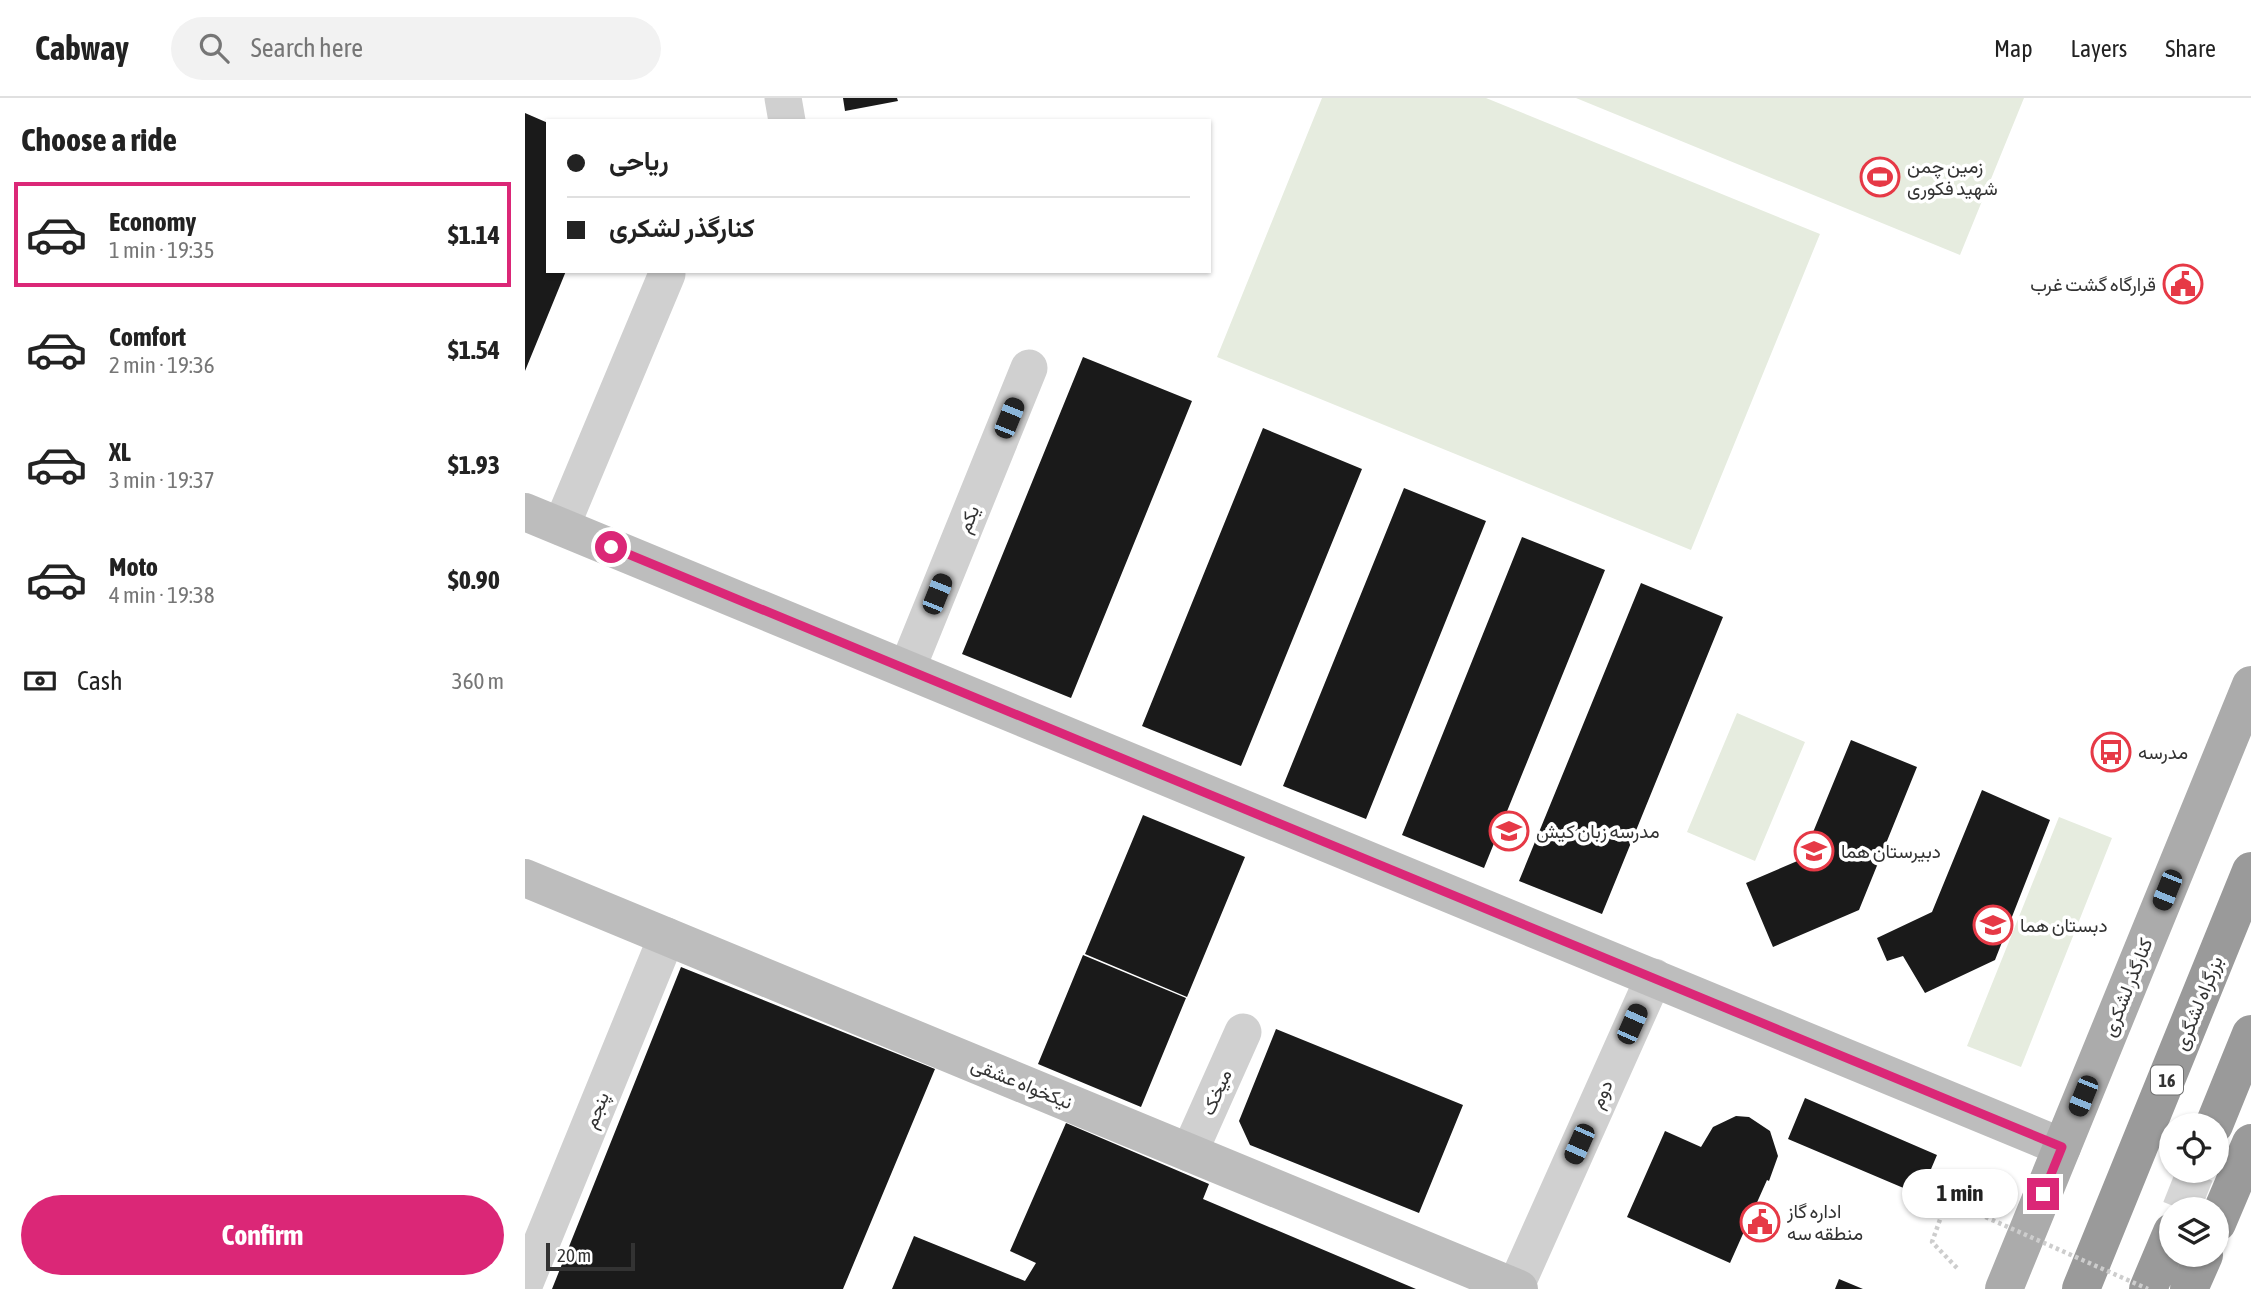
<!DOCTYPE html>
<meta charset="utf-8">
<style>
:root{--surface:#fff;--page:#f2f2f2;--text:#222;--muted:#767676;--line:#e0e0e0;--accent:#db2777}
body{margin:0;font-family:"Asap Condensed",Vazirmatn,sans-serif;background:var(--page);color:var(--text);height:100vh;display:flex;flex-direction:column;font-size:26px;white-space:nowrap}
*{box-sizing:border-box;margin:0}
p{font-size:23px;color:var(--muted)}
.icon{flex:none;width:38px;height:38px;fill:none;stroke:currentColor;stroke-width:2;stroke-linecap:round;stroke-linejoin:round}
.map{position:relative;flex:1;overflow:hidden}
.panel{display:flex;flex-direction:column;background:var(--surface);width:525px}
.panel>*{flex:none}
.top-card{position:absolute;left:21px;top:21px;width:665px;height:154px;border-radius:0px;box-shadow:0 2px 5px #0004;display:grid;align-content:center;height:154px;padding:0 21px;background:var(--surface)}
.controls{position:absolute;left:1634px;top:1015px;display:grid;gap:14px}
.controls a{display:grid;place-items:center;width:70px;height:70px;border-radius:50%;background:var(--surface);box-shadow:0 2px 5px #0004;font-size:35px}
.scale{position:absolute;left:21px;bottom:18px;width:89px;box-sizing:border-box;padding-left:7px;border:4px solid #333;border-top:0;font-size:19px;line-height:24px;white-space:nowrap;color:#333;-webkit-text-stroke:5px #fff;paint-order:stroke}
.end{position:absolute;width:32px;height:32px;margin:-16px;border:9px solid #db2777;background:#fff;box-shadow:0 0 0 4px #fff}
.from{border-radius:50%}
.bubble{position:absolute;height:49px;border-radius:24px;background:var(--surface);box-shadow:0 2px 5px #0004;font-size:23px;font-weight:700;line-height:49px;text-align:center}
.car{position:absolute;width:21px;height:42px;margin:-21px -10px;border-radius:9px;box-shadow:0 0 5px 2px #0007;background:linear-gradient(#222 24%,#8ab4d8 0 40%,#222 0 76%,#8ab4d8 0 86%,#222 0)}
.top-card b{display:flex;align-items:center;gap:24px;height:66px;font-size:26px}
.top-card b+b{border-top:2px solid var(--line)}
.top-card i{width:18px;height:18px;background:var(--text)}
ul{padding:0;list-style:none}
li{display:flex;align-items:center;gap:21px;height:105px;margin:0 14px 10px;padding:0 7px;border:4px solid transparent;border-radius:0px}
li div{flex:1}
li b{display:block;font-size:26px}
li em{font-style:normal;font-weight:700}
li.active{border-color:var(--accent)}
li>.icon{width:63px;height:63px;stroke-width:1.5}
h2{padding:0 21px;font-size:32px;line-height:84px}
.pay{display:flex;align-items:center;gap:18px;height:77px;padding:0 21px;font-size:26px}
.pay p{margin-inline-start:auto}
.button{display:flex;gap:14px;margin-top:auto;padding:14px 21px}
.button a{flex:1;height:80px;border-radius:42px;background:var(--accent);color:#fff;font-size:28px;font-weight:700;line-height:80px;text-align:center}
header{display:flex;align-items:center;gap:42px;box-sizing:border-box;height:98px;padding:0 35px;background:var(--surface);border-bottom:2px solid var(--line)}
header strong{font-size:33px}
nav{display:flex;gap:38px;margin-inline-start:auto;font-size:24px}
.search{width:490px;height:63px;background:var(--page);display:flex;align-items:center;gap:18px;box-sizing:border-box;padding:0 24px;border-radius:38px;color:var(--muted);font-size:26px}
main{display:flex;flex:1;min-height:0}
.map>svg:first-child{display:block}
</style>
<header>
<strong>Cabway</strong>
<div class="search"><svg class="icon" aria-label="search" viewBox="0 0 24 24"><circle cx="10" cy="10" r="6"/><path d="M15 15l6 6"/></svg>Search here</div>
<nav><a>Map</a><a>Layers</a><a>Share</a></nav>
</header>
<main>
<section class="panel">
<h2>Choose a ride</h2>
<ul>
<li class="active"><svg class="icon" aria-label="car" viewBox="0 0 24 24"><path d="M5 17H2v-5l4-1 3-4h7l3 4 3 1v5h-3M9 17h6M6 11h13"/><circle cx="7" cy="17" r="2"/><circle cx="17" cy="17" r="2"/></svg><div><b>Economy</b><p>1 min · 19:35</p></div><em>$1.14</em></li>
<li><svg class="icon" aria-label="car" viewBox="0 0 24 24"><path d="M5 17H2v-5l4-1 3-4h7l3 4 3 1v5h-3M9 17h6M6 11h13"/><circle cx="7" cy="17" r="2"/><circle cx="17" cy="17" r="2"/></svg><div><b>Comfort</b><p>2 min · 19:36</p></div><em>$1.54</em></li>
<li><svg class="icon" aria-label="car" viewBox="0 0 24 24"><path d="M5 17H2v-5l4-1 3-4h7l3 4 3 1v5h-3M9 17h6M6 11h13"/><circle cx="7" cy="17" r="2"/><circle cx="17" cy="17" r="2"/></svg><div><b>XL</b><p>3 min · 19:37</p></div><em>$1.93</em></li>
<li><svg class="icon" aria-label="car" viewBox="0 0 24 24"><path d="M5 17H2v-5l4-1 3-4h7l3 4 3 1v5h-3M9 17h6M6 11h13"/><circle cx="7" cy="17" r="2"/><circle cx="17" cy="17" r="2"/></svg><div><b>Moto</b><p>4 min · 19:38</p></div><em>$0.90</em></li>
</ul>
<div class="pay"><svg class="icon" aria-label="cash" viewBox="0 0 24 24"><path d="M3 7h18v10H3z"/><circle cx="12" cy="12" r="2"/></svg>Cash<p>360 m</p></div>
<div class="button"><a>Confirm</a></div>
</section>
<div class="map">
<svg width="1726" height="1191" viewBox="0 0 1726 1191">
<rect width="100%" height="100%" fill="#fff"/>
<!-- green -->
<path fill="#e6ecdf" d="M 797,0 L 961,0 L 1295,136 L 1166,452 L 692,259 Z
M 1051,0 L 1499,0 L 1435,157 Z
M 1212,615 L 1280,644 L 1230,763 L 1162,734 Z
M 1534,719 L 1587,740 L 1496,969 L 1442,948 Z"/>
<!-- building -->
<path fill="#1a1a1a" d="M 318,0 L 372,0 L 373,3 L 320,13 Z
M 0,15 L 23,25 L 23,173 L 41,173 L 0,273 Z
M 558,259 L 667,303 L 546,600 L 437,556 Z
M 738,330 L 837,371 L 716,668 L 617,628 Z
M 879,390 L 961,423 L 841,721 L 758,688 Z
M 997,439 L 1080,472 L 959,770 L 877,737 Z
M 1116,485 L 1198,519 L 1077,816 L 994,783 Z
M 1326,642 L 1392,669 L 1334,812 L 1248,849 L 1221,785 L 1277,761 Z
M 1457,692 L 1525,722 L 1470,862 L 1400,895 L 1378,858 L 1362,863 L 1352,840 L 1407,814 Z
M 618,717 L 720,759 L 662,899 L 560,856 Z
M 558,857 L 661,900 L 616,1009 L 513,966 Z
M 156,869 L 410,971 L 318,1191 L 27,1191 Z
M 751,931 L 938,1007 L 894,1115 L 725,1047 L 714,1023 Z
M 1280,1000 L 1412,1057 L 1395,1097 L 1263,1041 Z
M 1211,1018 L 1224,1019 L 1245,1033 L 1253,1058 L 1244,1083 L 1242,1082 L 1205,1165 L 1102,1119 L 1140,1033 L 1176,1049 L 1188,1029 Z
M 541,1025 L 684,1086 L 678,1101 L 891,1191 L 367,1191 L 389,1138 L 500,1183 L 511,1165 L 485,1153 Z
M 1314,1181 L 1338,1191 L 1310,1191 Z"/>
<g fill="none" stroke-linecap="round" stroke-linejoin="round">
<!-- highway-tunnel -->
<path stroke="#d6d6d6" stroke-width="38" stroke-dasharray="38 19" stroke-linecap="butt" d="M 1656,1111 L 1671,1073"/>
<!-- path -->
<path stroke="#cdcdcd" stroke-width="4.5" stroke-dasharray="3.5 3.5" stroke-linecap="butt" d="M 1422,1102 L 1407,1144 L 1433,1171"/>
<!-- street -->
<path stroke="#d0d0d0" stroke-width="37" d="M 258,0 L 262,23
M 36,429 L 142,176
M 382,571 L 504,270
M 664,1055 L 718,934
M 0,1185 L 142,838
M 990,1190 L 1129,879"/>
<!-- secondary -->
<path stroke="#bdbdbd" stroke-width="38" d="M 0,414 L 1537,1049
M 0,780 L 994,1191"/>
<!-- primary -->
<path stroke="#ababab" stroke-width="38" d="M 1479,1191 L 1726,587"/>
<!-- highway -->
<path stroke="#9a9a9a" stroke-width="38" d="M 1689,1027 L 1726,936
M 1692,1125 L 1726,1045
M 1556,1191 L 1726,773
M 1623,1191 L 1647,1134
M 1664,1191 L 1679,1157"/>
<!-- path-bridge -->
<path stroke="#cdcdcd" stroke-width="4.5" stroke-dasharray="3.5 3.5" stroke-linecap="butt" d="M 1422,1102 L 1623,1191"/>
</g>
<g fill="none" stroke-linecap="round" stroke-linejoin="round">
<!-- route -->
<path stroke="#db2777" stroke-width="9" d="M 86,449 L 1537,1049 L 1518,1096"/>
</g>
<!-- icons -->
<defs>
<symbol id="stadium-ring" viewBox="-11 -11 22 22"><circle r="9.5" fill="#fff" stroke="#e63946" stroke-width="1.5"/><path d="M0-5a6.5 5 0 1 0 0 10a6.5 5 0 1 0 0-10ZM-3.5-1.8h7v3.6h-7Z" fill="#e63946"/></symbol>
<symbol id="civic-ring" viewBox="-11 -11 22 22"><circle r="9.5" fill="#fff" stroke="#e63946" stroke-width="1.5"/><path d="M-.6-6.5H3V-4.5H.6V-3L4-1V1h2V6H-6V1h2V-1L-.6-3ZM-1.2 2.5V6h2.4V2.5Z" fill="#e63946"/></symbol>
<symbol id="bus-ring" viewBox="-11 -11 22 22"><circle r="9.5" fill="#fff" stroke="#e63946" stroke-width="1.5"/><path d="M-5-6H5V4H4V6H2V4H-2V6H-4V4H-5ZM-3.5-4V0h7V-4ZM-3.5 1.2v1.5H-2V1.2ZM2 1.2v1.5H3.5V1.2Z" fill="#e63946"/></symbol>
<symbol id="school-ring" viewBox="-11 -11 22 22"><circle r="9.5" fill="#fff" stroke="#e63946" stroke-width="1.5"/><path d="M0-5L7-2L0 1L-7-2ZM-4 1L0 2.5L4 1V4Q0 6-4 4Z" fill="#e63946"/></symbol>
</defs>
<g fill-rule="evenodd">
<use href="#stadium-ring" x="1333" y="57" width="44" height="44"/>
<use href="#civic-ring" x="1636" y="164" width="44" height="44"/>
<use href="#bus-ring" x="1564" y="632" width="44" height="44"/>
<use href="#school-ring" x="962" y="711" width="44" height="44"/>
<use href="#school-ring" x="1267" y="731" width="44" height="44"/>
<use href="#school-ring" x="1446" y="805" width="44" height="44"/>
<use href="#civic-ring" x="1213" y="1102" width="44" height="44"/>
</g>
<g text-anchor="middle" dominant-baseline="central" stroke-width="7" stroke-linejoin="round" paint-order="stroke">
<!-- shield labels -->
<rect fill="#fff" stroke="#707070" stroke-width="2" x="1626" y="967.5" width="32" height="29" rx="5"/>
<g font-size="18" font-weight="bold" fill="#333">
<text x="1642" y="982">16</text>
</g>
<!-- poi labels -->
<g font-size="19" fill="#333" stroke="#fff" text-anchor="start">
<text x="1382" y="68">زمین چمن<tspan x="1382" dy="22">شهید فکوری</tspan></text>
<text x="1631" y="186" text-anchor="end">قرارگاه گشت غرب</text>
<text x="1613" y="654">مدرسه</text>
<text x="1011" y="733">مدرسه زبان کیش</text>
<text x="1316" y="753">دبیرستان هما</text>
<text x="1495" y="827">دبستان هما</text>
<text x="1262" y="1113">اداره گاز<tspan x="1262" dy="22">منطقه سه</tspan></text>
</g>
<!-- street labels -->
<g font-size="19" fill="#333" stroke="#fff">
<text transform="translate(443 421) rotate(-68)">یکم</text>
<text transform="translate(1602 889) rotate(-68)">کنارگذر لشکری</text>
<text transform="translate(1673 905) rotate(-68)">بزرگراه لشگری</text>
<text transform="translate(497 985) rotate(22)">نیکخواه عشقی</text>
<text transform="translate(691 994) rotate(-66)">میخک</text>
<text transform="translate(1076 996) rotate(-66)">دوم</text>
<text transform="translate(71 1012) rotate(-68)">پنجم</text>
</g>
</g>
</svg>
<div class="controls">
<a><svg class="icon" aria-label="locate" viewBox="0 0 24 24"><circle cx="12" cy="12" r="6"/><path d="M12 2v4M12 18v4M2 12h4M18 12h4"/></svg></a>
<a><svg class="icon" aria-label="layers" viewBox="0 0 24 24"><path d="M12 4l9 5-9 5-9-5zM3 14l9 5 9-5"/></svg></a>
</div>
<div class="scale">20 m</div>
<i class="end from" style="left:86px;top:449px"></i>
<i class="end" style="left:1518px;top:1096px"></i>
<div class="bubble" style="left:1377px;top:1071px;width:116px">1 min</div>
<i class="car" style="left:484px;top:320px;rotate:22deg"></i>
<i class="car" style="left:412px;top:496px;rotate:22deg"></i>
<i class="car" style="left:1642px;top:792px;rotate:202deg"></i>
<i class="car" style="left:1107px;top:926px;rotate:24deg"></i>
<i class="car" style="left:1558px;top:998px;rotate:202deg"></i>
<i class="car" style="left:1054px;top:1046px;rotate:204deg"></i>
<div class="top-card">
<b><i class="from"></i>ریاحی</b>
<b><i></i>کنارگذر لشکری</b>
</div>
</div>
</main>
